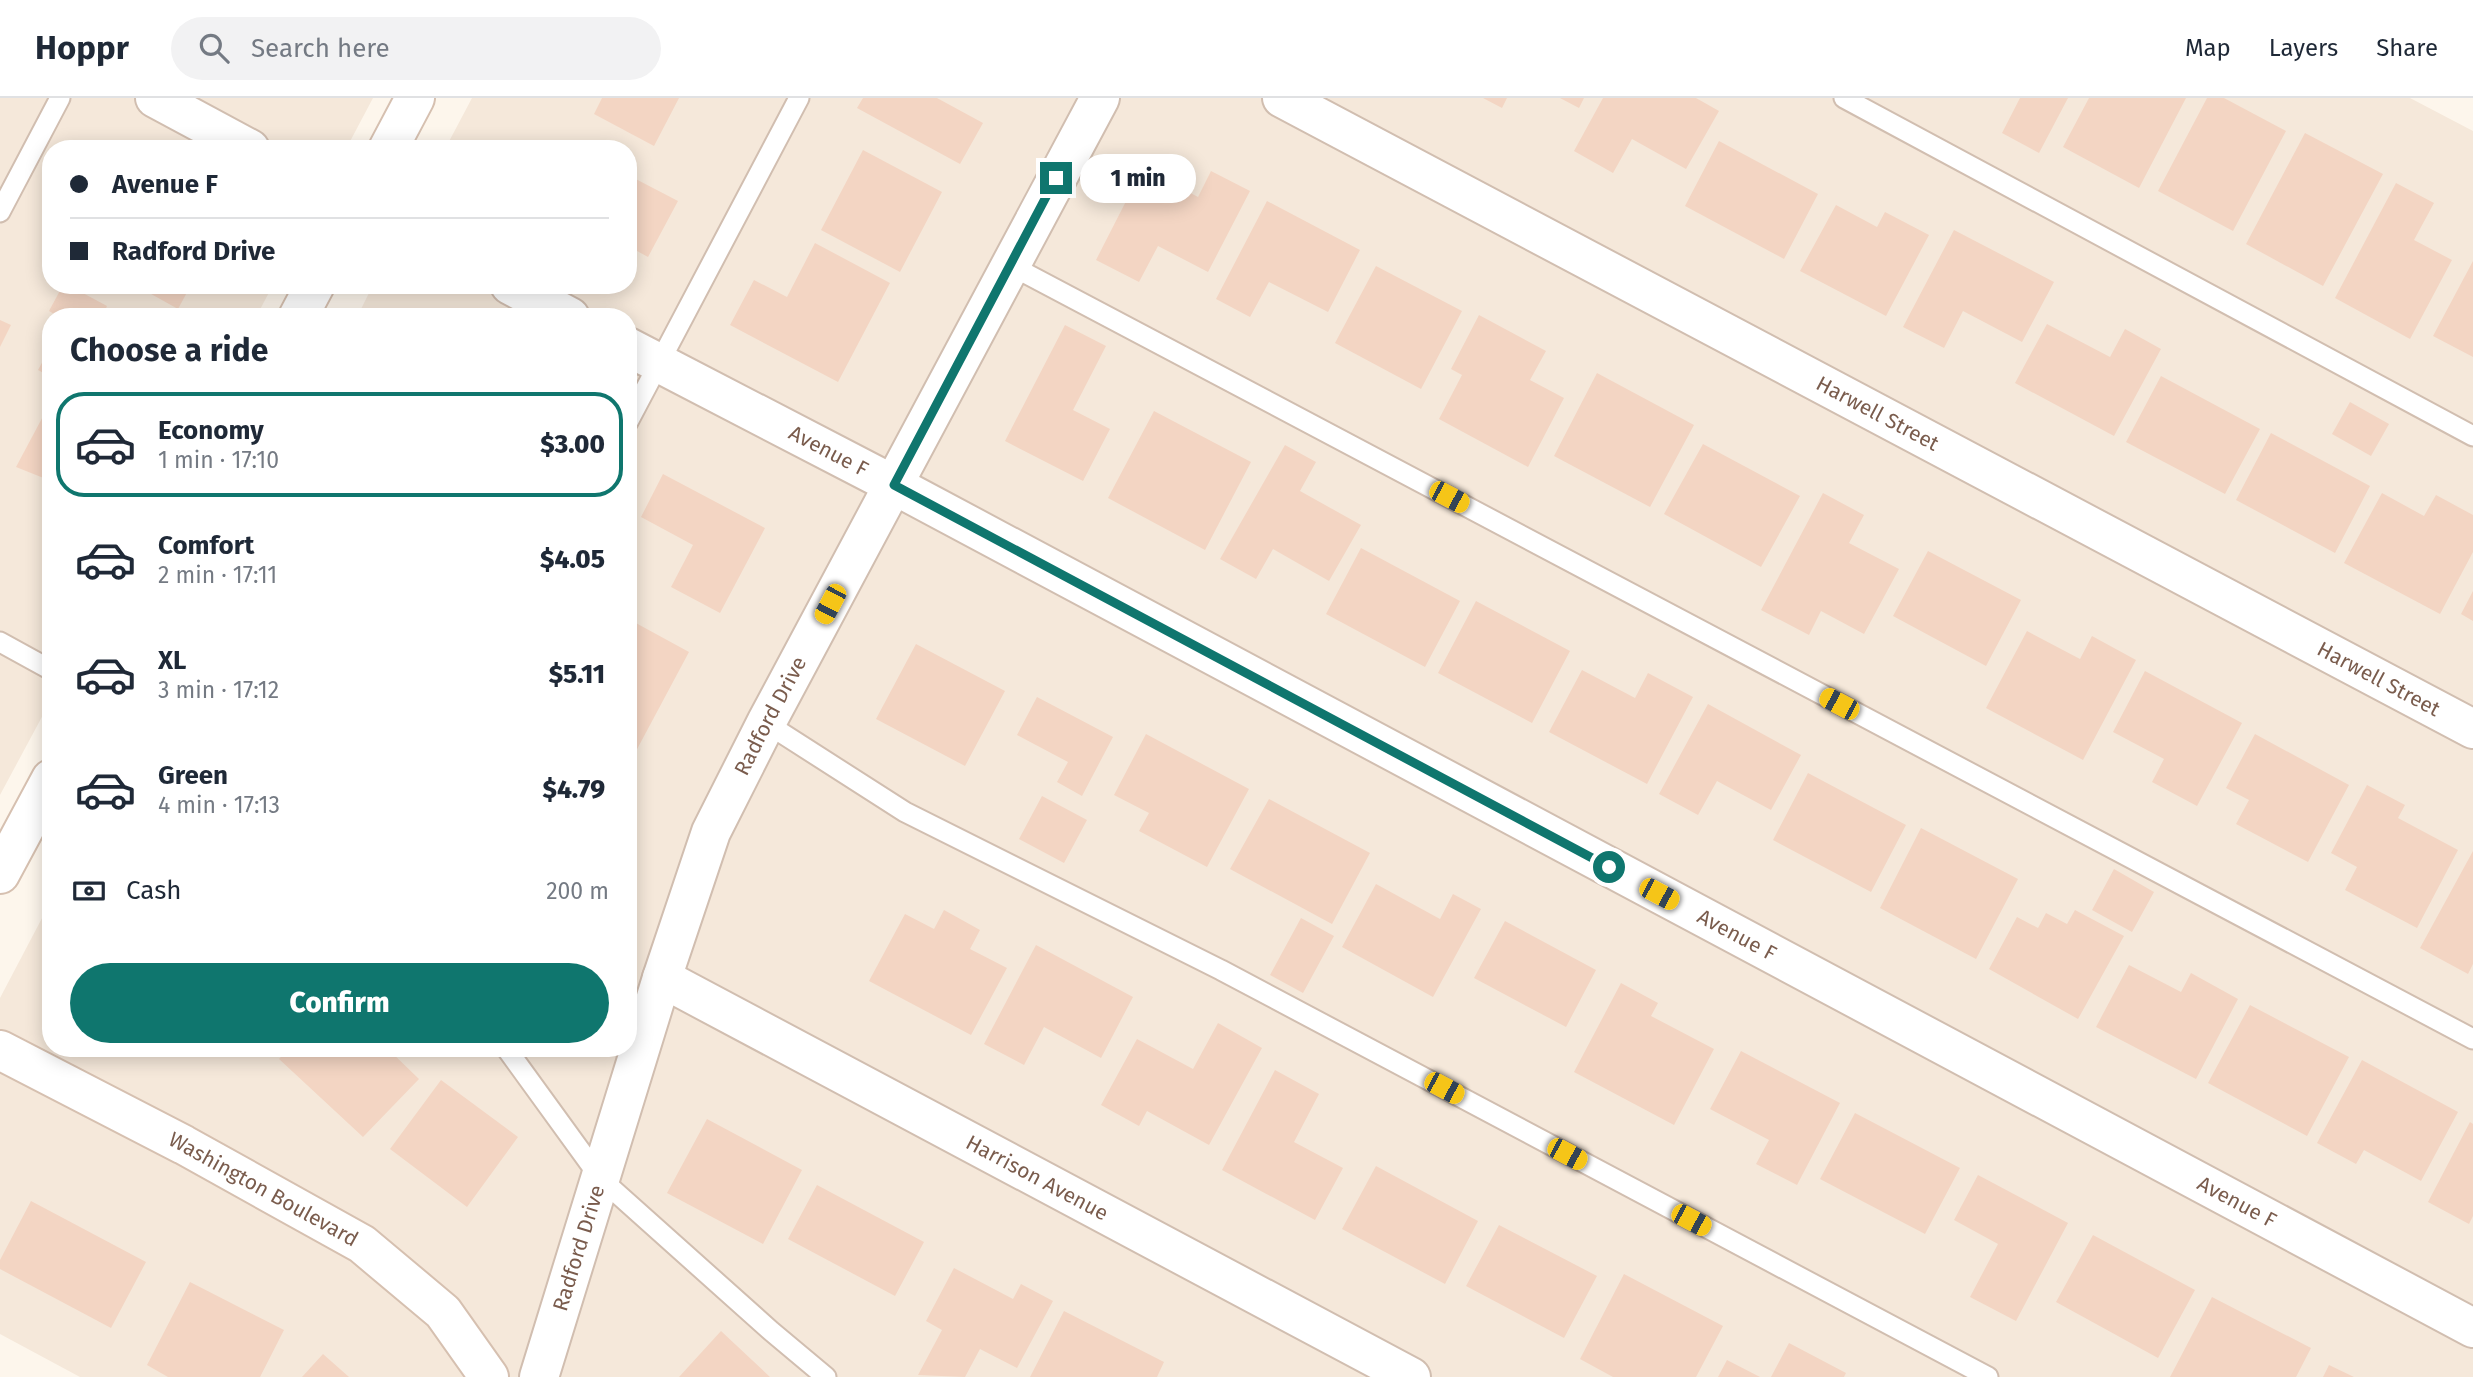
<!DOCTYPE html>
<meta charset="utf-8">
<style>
:root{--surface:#fff;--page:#f2f2f3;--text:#1f2937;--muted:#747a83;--line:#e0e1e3;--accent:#0f766e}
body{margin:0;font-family:"Fira Sans",sans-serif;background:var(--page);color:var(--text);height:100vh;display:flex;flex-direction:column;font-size:26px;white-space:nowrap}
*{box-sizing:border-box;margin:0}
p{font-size:23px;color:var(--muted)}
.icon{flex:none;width:38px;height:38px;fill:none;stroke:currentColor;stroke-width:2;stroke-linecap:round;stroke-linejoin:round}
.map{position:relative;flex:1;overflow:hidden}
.panel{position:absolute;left:42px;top:210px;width:595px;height:749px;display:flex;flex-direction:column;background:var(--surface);border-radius:28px;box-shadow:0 4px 18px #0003}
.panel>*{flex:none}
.banner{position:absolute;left:42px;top:42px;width:595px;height:154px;border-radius:28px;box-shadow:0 4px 18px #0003;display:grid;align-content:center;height:154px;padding:0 28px;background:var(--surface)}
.end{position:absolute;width:32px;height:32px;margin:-16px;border:9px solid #0f766e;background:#fff;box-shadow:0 0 0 4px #fff}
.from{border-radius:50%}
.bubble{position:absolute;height:49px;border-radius:24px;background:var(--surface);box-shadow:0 4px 18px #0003;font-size:23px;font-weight:800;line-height:49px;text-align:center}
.car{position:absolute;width:21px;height:42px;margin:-21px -10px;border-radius:9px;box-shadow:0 0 5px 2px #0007;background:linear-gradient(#f5c518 24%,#345 0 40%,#f5c518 0 76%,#345 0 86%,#f5c518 0)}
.banner b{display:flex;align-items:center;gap:24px;height:66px;font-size:26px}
.banner b+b{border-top:2px solid var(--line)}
.banner i{width:18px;height:18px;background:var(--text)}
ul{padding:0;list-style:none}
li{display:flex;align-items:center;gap:21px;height:105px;margin:0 14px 10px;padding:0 14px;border:4px solid transparent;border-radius:28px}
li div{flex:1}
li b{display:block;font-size:26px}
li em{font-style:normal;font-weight:800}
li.selected{border-color:var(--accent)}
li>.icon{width:63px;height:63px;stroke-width:1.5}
h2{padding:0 28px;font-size:32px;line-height:84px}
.pay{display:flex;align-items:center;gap:18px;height:77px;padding:0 28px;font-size:26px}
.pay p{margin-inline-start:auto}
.button{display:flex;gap:14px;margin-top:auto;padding:14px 28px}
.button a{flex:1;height:80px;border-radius:42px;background:var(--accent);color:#fff;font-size:28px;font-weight:800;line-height:80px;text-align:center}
header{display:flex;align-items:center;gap:42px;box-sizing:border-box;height:98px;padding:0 35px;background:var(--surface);border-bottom:2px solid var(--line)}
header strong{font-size:33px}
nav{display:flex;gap:38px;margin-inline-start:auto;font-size:24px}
.search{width:490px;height:63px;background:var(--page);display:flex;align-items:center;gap:18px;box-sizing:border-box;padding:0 24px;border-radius:38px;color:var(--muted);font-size:26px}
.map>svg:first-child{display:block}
</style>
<header>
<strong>Hoppr</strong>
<div class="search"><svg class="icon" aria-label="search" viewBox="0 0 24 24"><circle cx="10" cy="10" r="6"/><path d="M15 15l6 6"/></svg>Search here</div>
<nav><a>Map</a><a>Layers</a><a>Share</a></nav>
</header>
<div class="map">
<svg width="2473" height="1279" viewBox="0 0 2473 1279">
<rect width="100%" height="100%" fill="#fdf6ec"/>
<!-- residential -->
<path fill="#f5e8da" d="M 0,0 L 373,0 L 346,51 L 51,51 L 51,187 L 273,187 L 256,219 L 51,219 L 51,602 L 0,697 Z
M 472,0 L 2410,0 L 2473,33 L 2473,1279 L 80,1279 L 0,1236 L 0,900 L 51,803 L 51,950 L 628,950 L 628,219 L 357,219 L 373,187 L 628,187 L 628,51 L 445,51 Z"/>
<!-- building -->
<path fill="#f3d5c3" d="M 602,0 L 679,0 L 654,48 L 594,16 Z
M 863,0 L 937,0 L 983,25 L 960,66 L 857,10 Z
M 1483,0 L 1507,0 L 1502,10 Z
M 1560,0 L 1584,0 L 1579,10 Z
M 1603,0 L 1696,0 L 1719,13 L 1686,71 L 1632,41 L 1613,75 L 1574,53 Z
M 2020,0 L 2068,0 L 2039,55 L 2002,35 Z
M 2089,0 L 2186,0 L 2139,90 L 2063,49 Z
M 2207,0 L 2224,0 L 2286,33 L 2233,133 L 2158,93 Z
M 2305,35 L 2383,76 L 2323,188 L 2246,146 Z
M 1719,43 L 1818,96 L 1784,161 L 1685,108 Z
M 863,52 L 942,94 L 900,174 L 821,132 Z
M 1143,70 L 1198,99 L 1211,73 L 1250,93 L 1208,174 L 1158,148 L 1139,184 L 1096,162 Z
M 628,77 L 678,103 L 648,159 L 628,148 Z
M 2396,85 L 2434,105 L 2414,142 L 2452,162 L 2410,241 L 2335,200 Z
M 1267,103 L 1360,152 L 1328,214 L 1269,184 L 1250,219 L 1216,201 Z
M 1836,107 L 1877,129 L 1885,114 L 1929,137 L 1886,218 L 1800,173 Z
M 1954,132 L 2054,184 L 2022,244 L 1963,213 L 1944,250 L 1903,229 Z
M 815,145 L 890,185 L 838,284 L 730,227 L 754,182 L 787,199 Z
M 2473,163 L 2473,259 L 2433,238 Z
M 1376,168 L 1462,213 L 1421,291 L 1335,245 Z
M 63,187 L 68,187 L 107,208 L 105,213 L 116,219 L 59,219 L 49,213 Z
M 135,187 L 191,187 L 178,211 Z
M 1479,217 L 1546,253 L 1530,282 L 1564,300 L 1528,369 L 1439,321 L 1462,277 L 1451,271 Z
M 0,222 L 11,227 L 0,249 Z
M 2047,226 L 2110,259 L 2125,231 L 2161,251 L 2114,338 L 2015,285 Z
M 1065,227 L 1106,248 L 1073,312 L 1110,331 L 1083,383 L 1005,343 Z
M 51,248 L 51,279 L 38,272 Z
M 1597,275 L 1694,327 L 1650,409 L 1554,358 Z
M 2161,278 L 2260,331 L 2225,396 L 2126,344 Z
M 2350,304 L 2389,326 L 2371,358 L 2332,336 Z
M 48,309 L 51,310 L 51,383 L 16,369 Z
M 1154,313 L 1251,364 L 1205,452 L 1108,400 Z
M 2271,335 L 2370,388 L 2335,455 L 2236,402 Z
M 1703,346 L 1800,398 L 1761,469 L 1664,416 Z
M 1285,347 L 1316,364 L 1300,393 L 1361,427 L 1329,483 L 1273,451 L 1256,481 L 1220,461 Z
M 663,376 L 765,430 L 720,515 L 671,489 L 693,447 L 641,419 Z
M 1823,395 L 1864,417 L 1849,445 L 1899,471 L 1864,536 L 1821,513 L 1809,537 L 1761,512 Z
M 2382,395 L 2424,418 L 2436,397 L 2473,417 L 2473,454 L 2440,516 L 2344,465 Z
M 1361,450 L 1460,503 L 1425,569 L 1326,516 Z
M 1928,453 L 2021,502 L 1986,568 L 1893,518 Z
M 2473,493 L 2473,523 L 2461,516 Z
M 1476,503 L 1570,553 L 1532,625 L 1438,575 Z
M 634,524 L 689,554 L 635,655 L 628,651 L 628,534 Z
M 2027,533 L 2080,561 L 2092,538 L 2136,562 L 2083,662 L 1986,610 Z
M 916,546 L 1005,593 L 965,668 L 876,621 Z
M 1582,572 L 1635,600 L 1648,575 L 1693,599 L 1647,686 L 1549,634 Z
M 2145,573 L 2242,625 L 2197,708 L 2152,684 L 2164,661 L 2113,634 Z
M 1037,599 L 1113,639 L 1082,698 L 1057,684 L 1068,664 L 1017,637 Z
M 1708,606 L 1801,657 L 1771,712 L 1717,683 L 1698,717 L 1659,696 Z
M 1146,636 L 1249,691 L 1207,769 L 1139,733 L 1149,715 L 1114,697 Z
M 2255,636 L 2349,687 L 2308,764 L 2236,726 L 2249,702 L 2226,690 Z
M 1808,675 L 1906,727 L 1871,794 L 1773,742 Z
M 2367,687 L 2405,707 L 2398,720 L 2458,752 L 2417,830 L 2345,792 L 2357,769 L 2331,755 Z
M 1042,698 L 1087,722 L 1064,765 L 1019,741 Z
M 1269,701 L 1370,755 L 1332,826 L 1230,771 Z
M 1921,730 L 2018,781 L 1976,861 L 1880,810 Z
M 2473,753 L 2473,866 L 2468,876 L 2420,850 Z
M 2114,771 L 2154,794 L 2132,834 L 2092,812 Z
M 1376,786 L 1440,821 L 1453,796 L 1481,811 L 1433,899 L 1342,849 Z
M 944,812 L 980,832 L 970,851 L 1007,870 L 971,937 L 869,883 L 905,816 L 934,831 Z
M 2075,812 L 2124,838 L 2078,921 L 1989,871 L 2017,819 L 2038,830 L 2046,815 L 2067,826 Z
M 1301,820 L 1334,838 L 1303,895 L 1270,877 Z
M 1505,823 L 1596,872 L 1566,929 L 1474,880 Z
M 1036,847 L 1133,899 L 1101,960 L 1044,929 L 1024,967 L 984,946 Z
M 2129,867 L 2181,894 L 2191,875 L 2238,901 L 2196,981 L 2096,929 Z
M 1621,885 L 1658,905 L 1651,918 L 1714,951 L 1674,1027 L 1574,974 Z
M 2250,907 L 2349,959 L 2307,1038 L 2208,985 Z
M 1218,925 L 1262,950 L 1209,1047 L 1147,1013 L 1139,1028 L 1101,1007 L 1137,941 L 1193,971 Z
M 289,950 L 387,950 L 419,981 L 363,1039 L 279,961 Z
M 1741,953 L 1840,1005 L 1797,1087 L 1756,1066 L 1769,1042 L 1710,1011 Z
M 2362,962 L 2458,1014 L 2421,1083 L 2364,1052 L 2356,1066 L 2317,1045 Z
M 1275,972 L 1319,996 L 1294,1044 L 1343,1070 L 1315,1122 L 1222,1072 Z
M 441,982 L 518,1039 L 467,1109 L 390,1051 Z
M 1855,1015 L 1960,1070 L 1925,1136 L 1820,1081 Z
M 707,1021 L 802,1072 L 763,1146 L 667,1095 Z
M 2470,1024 L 2473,1026 L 2473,1118 L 2469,1126 L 2428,1104 Z
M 1376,1068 L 1478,1123 L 1445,1186 L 1342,1131 Z
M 1978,1077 L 2068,1125 L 2016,1223 L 1970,1199 L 1998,1146 L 1954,1122 Z
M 817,1087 L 924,1144 L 895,1198 L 788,1141 Z
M 31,1103 L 146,1164 L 111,1230 L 0,1171 L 0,1162 Z
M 1499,1127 L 1597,1178 L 1564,1240 L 1466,1188 Z
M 2093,1137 L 2195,1192 L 2158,1260 L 2056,1204 Z
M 954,1170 L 1013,1201 L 1021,1186 L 1053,1203 L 1017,1270 L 980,1251 L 965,1279 L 918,1277 L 942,1232 L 926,1223 Z
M 1624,1176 L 1723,1228 L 1696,1279 L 1613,1279 L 1580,1261 Z
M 190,1184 L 284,1232 L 260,1279 L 168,1279 L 147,1267 Z
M 2212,1199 L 2311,1250 L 2296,1279 L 2170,1279 Z
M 1064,1213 L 1164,1264 L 1157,1279 L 1030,1279 Z
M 721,1233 L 770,1279 L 679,1279 Z
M 1789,1245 L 1846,1275 L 1844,1279 L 1771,1279 Z
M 323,1256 L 349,1279 L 302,1279 Z
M 1727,1262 L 1760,1279 L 1718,1279 Z
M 2329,1267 L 2354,1279 L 2323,1279 Z"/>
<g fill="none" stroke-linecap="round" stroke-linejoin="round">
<defs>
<path id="lane" d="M 1844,0 L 2473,338
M 0,114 L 60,0
M 1010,167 L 2473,941
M 628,324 L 799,0
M 0,544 L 51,572
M 766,625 L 905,714 L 1221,872 L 1988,1279
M 506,950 L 601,1081 L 771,1233 L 826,1279"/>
<g id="street">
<path d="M 155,0 L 250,51"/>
<path id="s1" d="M 1282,0 L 2473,631"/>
<path d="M 510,187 L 570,219"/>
<path id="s2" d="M 628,249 L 894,387 L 2473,1230"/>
<path id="s3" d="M 662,880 L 1411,1279"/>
<path id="s4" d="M 539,1279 L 662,880 L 711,734 L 766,625 L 1100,0"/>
</g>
<g id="secondary">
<path d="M 388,51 L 415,0"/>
<path d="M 298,219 L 315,187"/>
<path d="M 0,776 L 51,681"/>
<path id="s5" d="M 0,952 L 184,1047 L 362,1146 L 443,1214 L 489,1279"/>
</g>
</defs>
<!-- lane casing -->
<use href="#lane" stroke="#d1beb0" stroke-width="23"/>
<!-- street casing -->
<use href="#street" stroke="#d1beb0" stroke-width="42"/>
<!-- secondary casing -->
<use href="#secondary" stroke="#d6c0b0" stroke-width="42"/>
<!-- lane -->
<use href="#lane" stroke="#fff" stroke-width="19"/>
<!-- street -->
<use href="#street" stroke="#fff" stroke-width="38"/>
<!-- secondary -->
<use href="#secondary" stroke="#fff" stroke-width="38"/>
</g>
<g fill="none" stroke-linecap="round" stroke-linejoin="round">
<!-- route -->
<path stroke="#0f766e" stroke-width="9" d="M 1056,80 L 894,387 L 1609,769"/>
</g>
<g text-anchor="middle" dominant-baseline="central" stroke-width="7" stroke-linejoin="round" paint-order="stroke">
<!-- street labels -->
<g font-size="21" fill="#7a5c4d" stroke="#fffaf3">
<text stroke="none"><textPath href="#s1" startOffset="674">Harwell Street</textPath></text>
<text stroke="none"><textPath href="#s2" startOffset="226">Avenue F</textPath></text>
<text stroke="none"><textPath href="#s1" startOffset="1241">Harwell Street</textPath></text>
<text stroke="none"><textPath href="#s4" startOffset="702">Radford Drive</textPath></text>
<text stroke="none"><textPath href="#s2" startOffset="1255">Avenue F</textPath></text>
<text stroke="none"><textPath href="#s3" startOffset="425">Harrison Avenue</textPath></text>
<text stroke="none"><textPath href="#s5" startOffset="298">Washington Boulevard</textPath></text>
<text stroke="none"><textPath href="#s2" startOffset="1822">Avenue F</textPath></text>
<text stroke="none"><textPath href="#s4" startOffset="135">Radford Drive</textPath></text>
</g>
</g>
</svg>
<i class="end from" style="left:1609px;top:769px"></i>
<i class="end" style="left:1056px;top:80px"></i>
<div class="bubble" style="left:1080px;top:56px;width:116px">1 min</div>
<i class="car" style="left:1449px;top:399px;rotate:118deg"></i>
<i class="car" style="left:830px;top:506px;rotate:208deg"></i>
<i class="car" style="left:1839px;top:606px;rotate:298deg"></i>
<i class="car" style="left:1659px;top:796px;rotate:118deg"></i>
<i class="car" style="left:1444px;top:990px;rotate:118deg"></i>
<i class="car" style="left:1567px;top:1056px;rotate:118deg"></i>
<i class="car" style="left:1691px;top:1122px;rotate:118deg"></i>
<div class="banner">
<b><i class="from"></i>Avenue F</b>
<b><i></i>Radford Drive</b>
</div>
<section class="panel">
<h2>Choose a ride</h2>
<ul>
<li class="selected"><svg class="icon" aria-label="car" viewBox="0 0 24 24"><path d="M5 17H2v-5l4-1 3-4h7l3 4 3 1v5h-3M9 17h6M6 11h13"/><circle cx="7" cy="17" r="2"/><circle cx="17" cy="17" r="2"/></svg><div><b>Economy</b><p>1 min · 17:10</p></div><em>$3.00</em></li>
<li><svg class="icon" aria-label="car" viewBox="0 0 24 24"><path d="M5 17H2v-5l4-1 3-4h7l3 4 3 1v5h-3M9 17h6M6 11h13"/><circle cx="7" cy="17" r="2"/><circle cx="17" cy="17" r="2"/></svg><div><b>Comfort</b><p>2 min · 17:11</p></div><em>$4.05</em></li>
<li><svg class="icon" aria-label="car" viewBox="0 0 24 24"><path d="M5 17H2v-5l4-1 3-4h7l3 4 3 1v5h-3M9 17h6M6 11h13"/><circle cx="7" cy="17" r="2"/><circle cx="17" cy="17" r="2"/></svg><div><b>XL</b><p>3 min · 17:12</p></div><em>$5.11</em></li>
<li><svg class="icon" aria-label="car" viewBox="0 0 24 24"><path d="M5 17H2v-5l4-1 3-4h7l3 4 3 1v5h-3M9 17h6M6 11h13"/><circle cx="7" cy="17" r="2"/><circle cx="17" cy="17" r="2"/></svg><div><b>Green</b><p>4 min · 17:13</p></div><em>$4.79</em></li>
</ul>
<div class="pay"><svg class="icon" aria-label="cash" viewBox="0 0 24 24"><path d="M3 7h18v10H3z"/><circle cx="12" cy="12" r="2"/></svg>Cash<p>200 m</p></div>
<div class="button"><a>Confirm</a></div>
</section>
</div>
